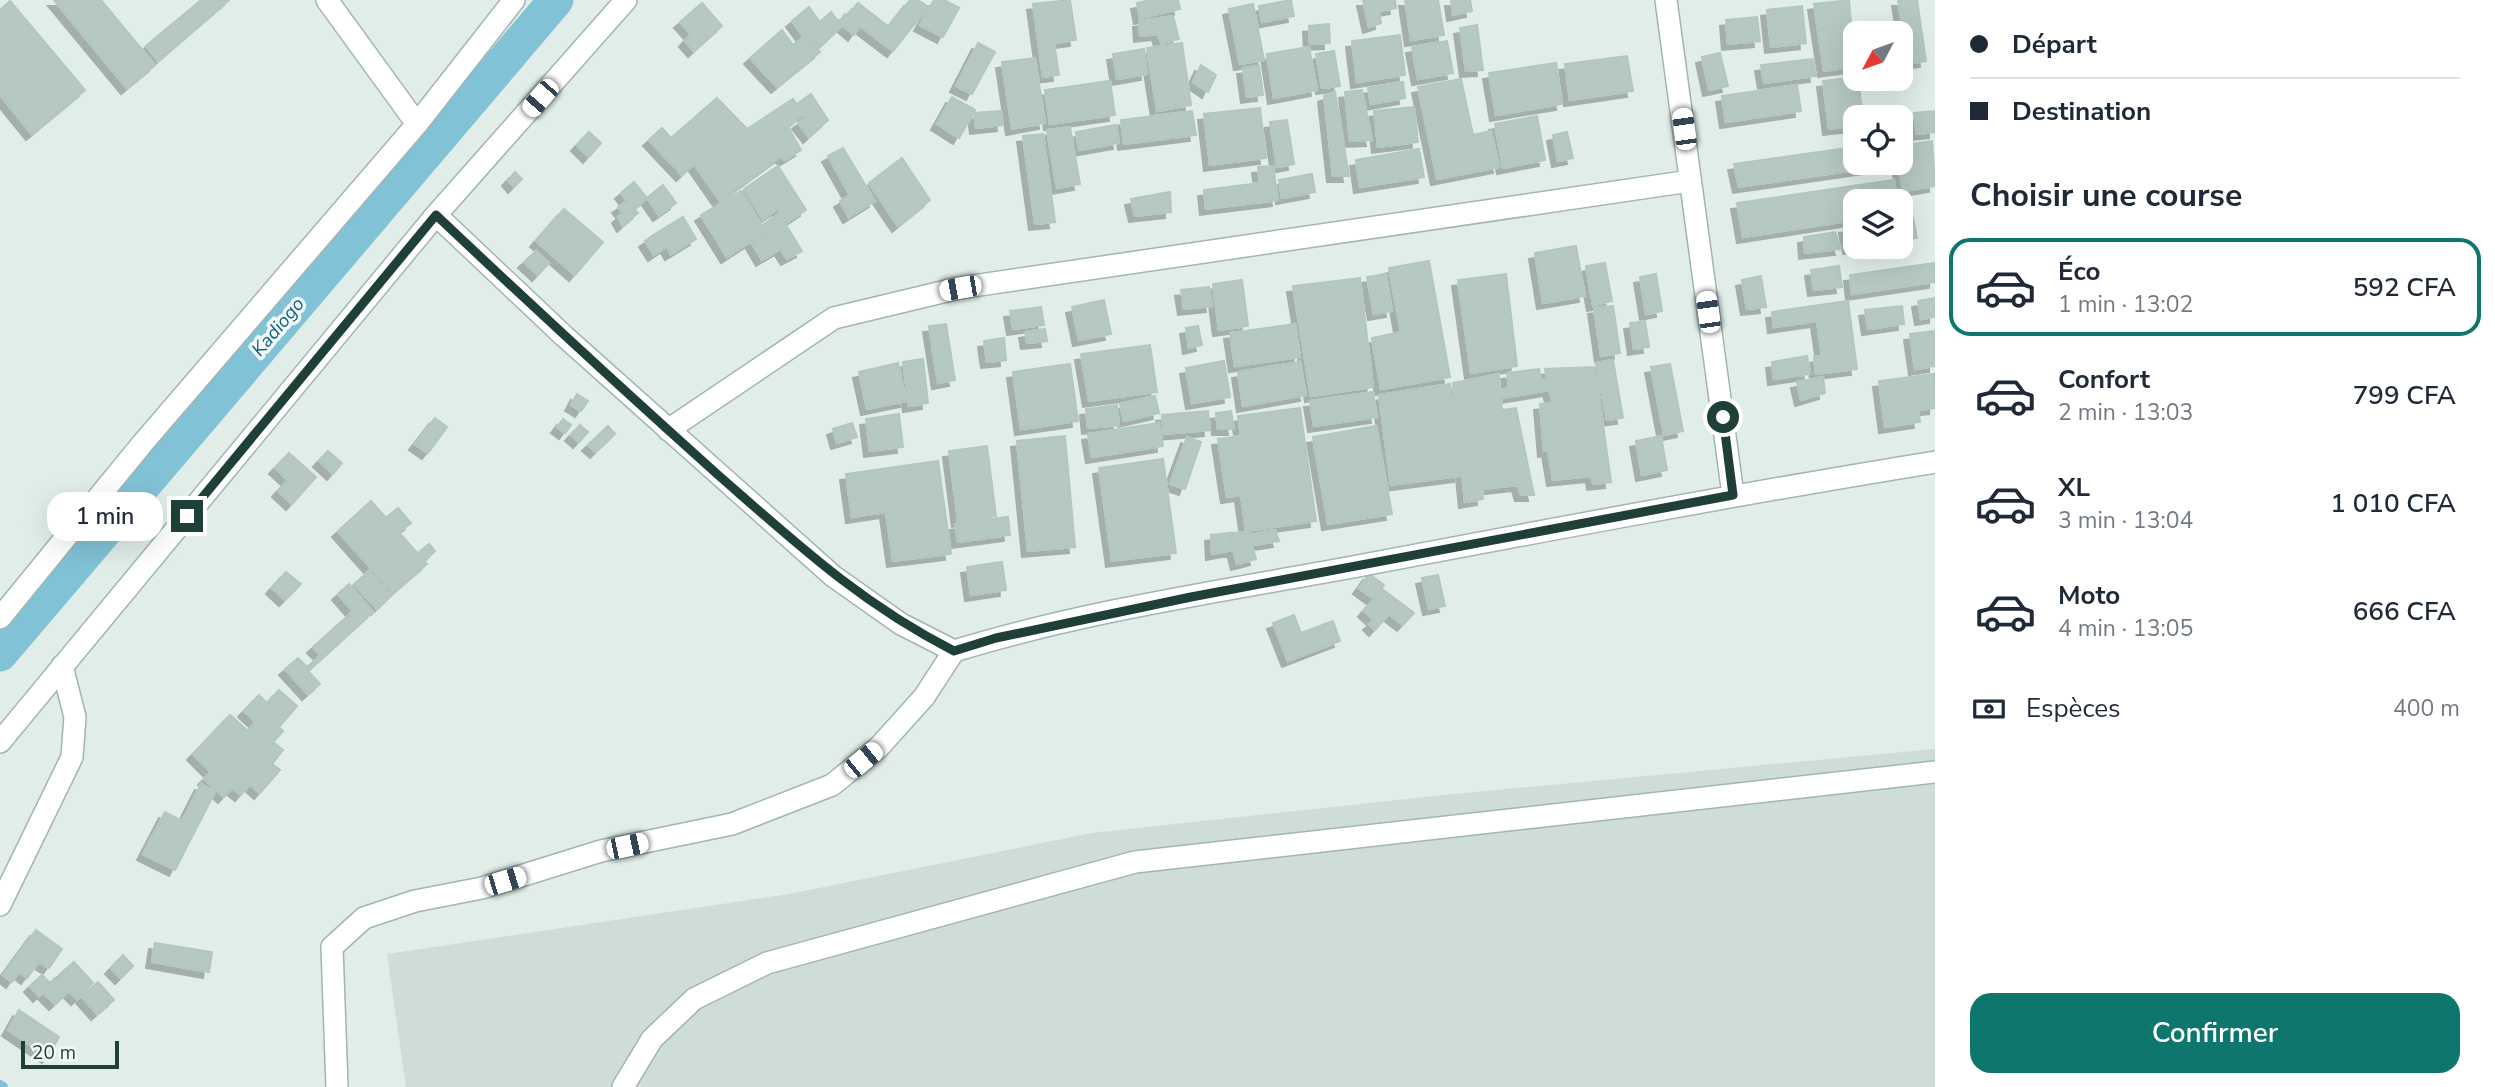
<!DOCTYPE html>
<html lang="fr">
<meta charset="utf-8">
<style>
:root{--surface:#fff;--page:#f2f2f3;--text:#1f2937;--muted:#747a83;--line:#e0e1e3;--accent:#0f766e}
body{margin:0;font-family:"Nunito Sans",sans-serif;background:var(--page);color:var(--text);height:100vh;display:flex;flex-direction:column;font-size:26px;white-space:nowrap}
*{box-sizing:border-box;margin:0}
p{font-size:23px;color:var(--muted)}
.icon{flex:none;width:38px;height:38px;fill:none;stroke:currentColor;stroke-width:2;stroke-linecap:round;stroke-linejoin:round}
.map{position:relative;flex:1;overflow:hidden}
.drawer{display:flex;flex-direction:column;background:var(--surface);width:560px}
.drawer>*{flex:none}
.banner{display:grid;align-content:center;height:154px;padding:0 35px;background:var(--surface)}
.needle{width:46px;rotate:229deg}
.controls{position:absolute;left:1843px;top:21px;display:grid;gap:14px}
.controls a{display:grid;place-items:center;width:70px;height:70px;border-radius:14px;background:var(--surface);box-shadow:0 7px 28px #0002;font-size:35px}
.scale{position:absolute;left:21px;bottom:18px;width:98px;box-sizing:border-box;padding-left:7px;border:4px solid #1f3f39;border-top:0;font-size:19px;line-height:24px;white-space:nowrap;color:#1f3f39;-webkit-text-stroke:5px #f1f9f6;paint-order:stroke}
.end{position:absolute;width:32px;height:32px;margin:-16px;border:9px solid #1f3f39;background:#fff;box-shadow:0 0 0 4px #fff}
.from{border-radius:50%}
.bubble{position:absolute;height:49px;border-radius:21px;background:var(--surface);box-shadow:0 7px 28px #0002;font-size:23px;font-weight:600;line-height:49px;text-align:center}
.car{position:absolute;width:21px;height:42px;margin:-21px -10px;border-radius:9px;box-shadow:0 0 5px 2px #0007;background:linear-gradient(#fff 24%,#345 0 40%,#fff 0 76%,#345 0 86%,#fff 0)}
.banner b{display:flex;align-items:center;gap:24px;height:66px;font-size:26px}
.banner b+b{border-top:2px solid var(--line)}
.banner i{width:18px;height:18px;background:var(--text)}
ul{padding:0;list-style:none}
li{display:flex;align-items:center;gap:21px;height:98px;margin:0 14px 10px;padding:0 21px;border:4px solid transparent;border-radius:21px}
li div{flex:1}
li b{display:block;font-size:26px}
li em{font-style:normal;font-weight:600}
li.selected{border-color:var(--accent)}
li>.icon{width:63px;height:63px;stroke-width:1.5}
h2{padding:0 35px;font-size:32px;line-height:84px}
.pay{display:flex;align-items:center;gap:18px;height:77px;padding:0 35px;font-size:26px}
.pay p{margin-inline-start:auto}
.primary-button{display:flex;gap:14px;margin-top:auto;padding:14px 35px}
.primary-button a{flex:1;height:80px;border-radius:21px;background:var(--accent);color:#fff;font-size:28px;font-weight:600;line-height:80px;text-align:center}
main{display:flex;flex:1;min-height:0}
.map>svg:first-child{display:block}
</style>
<main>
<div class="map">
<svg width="1935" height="1087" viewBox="0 0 1935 1087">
<defs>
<filter id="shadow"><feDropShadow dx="-6" dy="6" stdDeviation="0" flood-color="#0004"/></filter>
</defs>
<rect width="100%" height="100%" fill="#e0ede8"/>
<!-- built -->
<path fill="#ceddd7" d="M 1935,749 L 1935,1087 L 406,1087 L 387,954 L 789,894 L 1092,833 L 1444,795 Z"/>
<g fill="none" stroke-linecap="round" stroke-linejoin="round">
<!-- stream -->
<path stroke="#82c2d7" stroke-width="10" d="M 0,1085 L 3,1087"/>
<!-- canal -->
<path stroke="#82c2d7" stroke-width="35" d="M 0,654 L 556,0"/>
</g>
<!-- building -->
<path fill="#b5c8c2" stroke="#b2c7c0" stroke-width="2" filter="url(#shadow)" d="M 54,0 L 101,0 L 155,65 L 127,88 Z
M 201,0 L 229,0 L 158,61 L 146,46 Z
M 910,0 L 918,0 L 928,7 L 893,51 L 847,16 L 858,3 L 889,27 Z
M 934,0 L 944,0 L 959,8 L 943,37 L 920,25 Z
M 1070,0 L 1076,40 L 1054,43 L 1059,75 L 1043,77 L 1033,4 Z
M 1151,0 L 1178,0 L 1180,9 L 1140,18 L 1137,3 Z
M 1291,0 L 1294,16 L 1262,22 L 1259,6 Z
M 1363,0 L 1395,0 L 1396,8 L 1379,11 L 1381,23 L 1369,27 Z
M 1405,0 L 1438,0 L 1444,35 L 1411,40 Z
M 1451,0 L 1470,0 L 1472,11 L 1453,15 Z
M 1849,0 L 1855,67 L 1824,71 L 1814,4 Z
M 1898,0 L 1917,0 L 1926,61 L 1900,65 L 1900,50 L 1906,49 Z
M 10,1 L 85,90 L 32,134 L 0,95 L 0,10 Z
M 702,3 L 722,26 L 694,51 L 685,41 L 691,34 L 680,22 Z
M 1253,4 L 1264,60 L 1240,64 L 1229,9 Z
M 1802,6 L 1806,43 L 1771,47 L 1767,10 Z
M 809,7 L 820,22 L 803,36 L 792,21 Z
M 831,12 L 842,26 L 820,47 L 807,33 Z
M 845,14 L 860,26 L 854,35 L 839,22 Z
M 1173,16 L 1179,39 L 1161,43 L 1158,34 L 1140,36 L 1139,21 Z
M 1757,17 L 1760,41 L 1728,44 L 1726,20 Z
M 1329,24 L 1330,43 L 1310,44 L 1309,26 Z
M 1477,25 L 1483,70 L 1466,71 L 1460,28 Z
M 782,30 L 793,45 L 806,36 L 820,52 L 777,87 L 750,58 Z
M 1400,35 L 1405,75 L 1357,82 L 1352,41 Z
M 1447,41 L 1453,73 L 1418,79 L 1412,47 Z
M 978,43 L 995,52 L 972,94 L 956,86 Z
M 1182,43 L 1191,105 L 1157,111 L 1147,48 Z
M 1309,47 L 1317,90 L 1274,98 L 1267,54 Z
M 1144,49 L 1147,74 L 1117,79 L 1113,54 Z
M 1334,51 L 1340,86 L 1322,88 L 1316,54 Z
M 1720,53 L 1728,86 L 1709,90 L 1702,57 Z
M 1627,56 L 1633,91 L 1570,100 L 1565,64 Z
M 1035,58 L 1045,123 L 1012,129 L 1002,62 Z
M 1813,59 L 1816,76 L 1764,83 L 1761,65 Z
M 1556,63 L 1562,104 L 1496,115 L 1489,73 Z
M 1201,65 L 1216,75 L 1208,92 L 1193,82 Z
M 1259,66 L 1263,95 L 1247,97 L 1243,68 Z
M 1855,77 L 1858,79 L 1863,117 L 1855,117 L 1855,126 L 1829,129 L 1823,81 Z
M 1461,79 L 1473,135 L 1491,131 L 1499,167 L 1437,179 L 1418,87 Z
M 1110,81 L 1115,115 L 1050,124 L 1045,90 Z
M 1403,82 L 1405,98 L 1371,104 L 1368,88 Z
M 1797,85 L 1801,111 L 1726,122 L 1722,96 Z
M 1362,90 L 1372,140 L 1350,141 L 1345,92 Z
M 1335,92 L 1349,176 L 1333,176 L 1324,96 Z
M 811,94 L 828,120 L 809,137 L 798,123 L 806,117 L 797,104 Z
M 952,97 L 975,110 L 959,138 L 937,124 Z
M 717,98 L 747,129 L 793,99 L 803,114 L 788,127 L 801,150 L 785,160 L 781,156 L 720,201 L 694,164 L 682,175 L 649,140 L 662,128 L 671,138 Z
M 1414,107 L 1418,142 L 1378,147 L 1374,111 Z
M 1260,108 L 1266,158 L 1210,165 L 1204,114 Z
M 1001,111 L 1003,125 L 976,128 L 974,113 Z
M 1192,111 L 1196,135 L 1124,144 L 1121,120 Z
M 1935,111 L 1935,132 L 1917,134 L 1914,113 Z
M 1537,116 L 1545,160 L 1503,168 L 1495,124 Z
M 1287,120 L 1294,164 L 1277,167 L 1270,122 Z
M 1116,125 L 1119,143 L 1079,150 L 1076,132 Z
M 1070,127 L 1080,184 L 1057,188 L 1047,130 Z
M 589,132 L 601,143 L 589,157 L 577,145 Z
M 1567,132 L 1573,158 L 1558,161 L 1553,135 Z
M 1043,134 L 1055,222 L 1035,224 L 1023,136 Z
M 1932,141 L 1935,186 L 1903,191 L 1898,163 L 1900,163 L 1900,146 Z
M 1855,147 L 1855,163 L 1890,165 L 1739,187 L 1734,164 Z
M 843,148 L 875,201 L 849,217 L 840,201 L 850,195 L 828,156 Z
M 1419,149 L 1424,177 L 1360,187 L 1356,160 Z
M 902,158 L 930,200 L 898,226 L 869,183 Z
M 778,166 L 806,210 L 788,222 L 778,209 L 763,219 L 744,189 Z
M 1273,166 L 1278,200 L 1206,209 L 1204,190 L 1260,183 L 1258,167 Z
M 515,172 L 522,179 L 514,187 L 508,180 Z
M 1312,174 L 1315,192 L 1282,198 L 1279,180 Z
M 1894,180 L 1897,201 L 1855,201 L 1855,220 L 1743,237 L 1737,203 Z
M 634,182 L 647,198 L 634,209 L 638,213 L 623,226 L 618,217 L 623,213 L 618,207 L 627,201 L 621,193 Z
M 663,185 L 676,203 L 659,215 L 647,198 Z
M 741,191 L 766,232 L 727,257 L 701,215 Z
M 1170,192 L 1171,212 L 1135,216 L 1131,199 Z
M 564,209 L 603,242 L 575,275 L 536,241 Z
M 779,214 L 802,251 L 787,259 L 764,224 Z
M 683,217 L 696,239 L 671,254 L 658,232 Z
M 1913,217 L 1917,238 L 1900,241 L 1900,219 Z
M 1855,226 L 1855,247 L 1860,247 L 1849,248 L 1845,227 Z
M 658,232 L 666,247 L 654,255 L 645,241 Z
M 1835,232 L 1841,249 L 1805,253 L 1804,237 Z
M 769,234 L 779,250 L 762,260 L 752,243 Z
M 1576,246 L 1585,296 L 1543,303 L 1535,253 Z
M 536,251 L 549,263 L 538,275 L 524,262 Z
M 1429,261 L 1450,377 L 1381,389 L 1372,338 L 1401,332 L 1389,268 Z
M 1605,263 L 1612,301 L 1593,305 L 1586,266 Z
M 1935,263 L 1935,282 L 1852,294 L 1850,275 Z
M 1839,266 L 1842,287 L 1814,290 L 1811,270 Z
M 1386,274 L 1392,311 L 1374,314 L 1367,277 Z
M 1506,274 L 1517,366 L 1471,373 L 1458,280 Z
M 1656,274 L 1662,311 L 1646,314 L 1640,277 Z
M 1761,276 L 1766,307 L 1747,309 L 1742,280 Z
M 1360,278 L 1373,387 L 1311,396 L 1293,286 Z
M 1242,280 L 1248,326 L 1219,330 L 1213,284 Z
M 1209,287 L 1212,306 L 1184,309 L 1181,290 Z
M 1935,298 L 1935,317 L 1921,319 L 1918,301 Z
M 1104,300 L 1111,334 L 1079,340 L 1072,307 Z
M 1848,301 L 1857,369 L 1816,374 L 1814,357 L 1822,356 L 1817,321 L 1774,327 L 1772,312 Z
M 1613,306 L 1620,353 L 1601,356 L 1594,308 Z
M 1902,306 L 1904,324 L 1868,329 L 1865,310 Z
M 1041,307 L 1044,325 L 1013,329 L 1010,311 Z
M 1645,321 L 1649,347 L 1634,349 L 1630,323 Z
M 946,324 L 955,380 L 938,383 L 929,326 Z
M 1295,324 L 1300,357 L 1235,366 L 1230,333 Z
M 1198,326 L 1202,345 L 1189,348 L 1186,328 Z
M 1045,329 L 1047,341 L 1027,343 L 1025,332 Z
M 1935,331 L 1935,366 L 1915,369 L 1910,334 Z
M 1004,338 L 1006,360 L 987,362 L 984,341 Z
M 1150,345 L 1157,392 L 1089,401 L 1081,354 Z
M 1807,356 L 1810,374 L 1774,379 L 1772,362 Z
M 923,359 L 928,403 L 909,406 L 903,362 Z
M 1613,360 L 1623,418 L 1607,420 L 1596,363 Z
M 1224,361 L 1230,397 L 1192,403 L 1186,368 Z
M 1300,362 L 1306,395 L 1243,406 L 1238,372 Z
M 898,363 L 906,401 L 867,409 L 859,372 Z
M 1070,364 L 1078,421 L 1021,429 L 1013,372 Z
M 1670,364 L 1683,431 L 1664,435 L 1651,367 Z
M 1595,367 L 1611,482 L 1593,484 L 1592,476 L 1553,480 L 1548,450 L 1544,451 L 1540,404 L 1553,403 L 1549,390 L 1501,398 L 1502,410 L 1516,408 L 1534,495 L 1521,495 L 1518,485 L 1482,489 L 1483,499 L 1465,502 L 1453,383 L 1499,374 L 1500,390 L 1509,388 L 1507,373 L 1539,369 L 1541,380 L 1547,379 L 1545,369 Z
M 1935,374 L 1935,408 L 1918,410 L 1920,422 L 1885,427 L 1879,381 Z
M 1823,377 L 1825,393 L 1801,400 L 1797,382 Z
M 1450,384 L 1460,476 L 1391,485 L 1379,395 Z
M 1373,392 L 1377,417 L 1314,426 L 1310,401 Z
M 577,394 L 588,401 L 581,411 L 571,405 Z
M 1155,396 L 1159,413 L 1124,421 L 1120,404 Z
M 1117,405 L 1119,425 L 1088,428 L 1086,409 Z
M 1300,408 L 1316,521 L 1246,531 L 1241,495 L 1227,497 L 1218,439 L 1241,436 L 1238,416 Z
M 1208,411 L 1210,430 L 1164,434 L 1162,415 Z
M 1231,411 L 1234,429 L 1218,429 L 1216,413 Z
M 899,414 L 903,447 L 870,451 L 866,419 Z
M 435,418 L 447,427 L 428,453 L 415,444 Z
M 563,419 L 571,425 L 565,433 L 557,427 Z
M 852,423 L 857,437 L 837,443 L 833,429 Z
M 1159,423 L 1163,446 L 1092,457 L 1088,434 Z
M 580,425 L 588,432 L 579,442 L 571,435 Z
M 608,426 L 615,434 L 596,452 L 588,445 Z
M 1376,426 L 1392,514 L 1328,524 L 1313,437 Z
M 1065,436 L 1075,547 L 1028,551 L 1017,441 Z
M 1661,436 L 1667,470 L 1642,475 L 1636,441 Z
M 1187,437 L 1201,442 L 1185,489 L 1170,484 Z
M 987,446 L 996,516 L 958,521 L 949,451 Z
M 328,451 L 342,463 L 333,474 L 319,461 Z
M 289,453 L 316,477 L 292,504 L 278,491 L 288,480 L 275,468 Z
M 1163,459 L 1176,553 L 1112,561 L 1099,468 Z
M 938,461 L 951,554 L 893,561 L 886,512 L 852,517 L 846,474 Z
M 371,501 L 427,564 L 393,593 L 338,531 Z
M 398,508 L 411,523 L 399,532 L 387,517 Z
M 1008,517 L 1010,535 L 958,542 L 955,524 Z
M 1275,530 L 1279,541 L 1252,545 L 1250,535 Z
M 1248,532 L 1256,559 L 1237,564 L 1229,533 Z
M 1229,533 L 1233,550 L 1212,554 L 1211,535 Z
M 429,544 L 435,551 L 425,561 L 418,553 Z
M 1002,562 L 1006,590 L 971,595 L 967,567 Z
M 369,571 L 391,596 L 377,609 L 354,584 Z
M 286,572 L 301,584 L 285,600 L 272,588 Z
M 1369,574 L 1384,585 L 1374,599 L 1359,588 Z
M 1438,575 L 1445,606 L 1429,609 L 1422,578 Z
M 349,584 L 373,612 L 308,671 L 320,684 L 308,694 L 285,669 L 298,658 L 307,667 L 321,655 L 313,647 L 353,611 L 338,594 Z
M 1382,589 L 1414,613 L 1403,625 L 1389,614 L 1375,630 L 1369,624 L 1374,620 L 1364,611 Z
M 1294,615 L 1301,633 L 1333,621 L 1340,641 L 1288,661 L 1273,623 Z
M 279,690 L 297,706 L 279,727 L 283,731 L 273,742 L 283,750 L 272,764 L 280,770 L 260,793 L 250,784 L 241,795 L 232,788 L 224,797 L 204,779 L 211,772 L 193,754 L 230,715 L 248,731 L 256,722 L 244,711 L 259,695 L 267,703 Z
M 201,784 L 215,792 L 175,870 L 143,854 L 165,812 L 182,821 Z
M 36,930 L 62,949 L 49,968 L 39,962 L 27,978 L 19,972 L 12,982 L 3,975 Z
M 155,943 L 212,952 L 209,972 L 152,962 Z
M 123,955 L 133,966 L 121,978 L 111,968 Z
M 74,962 L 93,983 L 77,999 L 69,991 L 55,1004 L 43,992 L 39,996 L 30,986 L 42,975 L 50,983 L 55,978 L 58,981 L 61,978 L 59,975 Z
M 98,982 L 114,1000 L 97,1014 L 82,997 Z
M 19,1010 L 59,1037 L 48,1057 L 8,1030 Z"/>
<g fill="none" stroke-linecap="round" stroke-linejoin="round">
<defs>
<path id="minor" d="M 327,0 L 417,124
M 1666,0 L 1733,495
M 436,215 L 564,336 L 833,576 L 901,624 L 954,651
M 668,430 L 834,318 L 959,288 L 1690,181
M 0,618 L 142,444 L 417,124 L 514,0
M 0,742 L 436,215 L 626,0
M 0,905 L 72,757 L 75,717 L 62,666
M 337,1087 L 332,947 L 364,918 L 415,901 L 482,888 L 601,851 L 732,824 L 832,785 L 879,747 L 924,697 L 954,651 C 1081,612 1216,592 1347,568 C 1543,531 1738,494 1935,462
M 623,1087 L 652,1039 L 694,999 L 767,963 L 1135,862 L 1935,772"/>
</defs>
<!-- minor casing -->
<use href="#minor" stroke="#a2b5b0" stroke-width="24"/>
<!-- minor -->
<use href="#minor" stroke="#fff" stroke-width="21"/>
</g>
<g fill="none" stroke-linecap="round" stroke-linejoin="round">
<!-- route -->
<path stroke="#1f3f39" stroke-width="9" d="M 187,516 L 436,215 C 529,303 622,389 717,474 C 796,543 860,603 954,651 L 996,638 L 1191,597 L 1733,495 L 1723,417"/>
</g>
<g text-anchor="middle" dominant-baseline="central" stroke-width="7" stroke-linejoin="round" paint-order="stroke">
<!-- water labels -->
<g font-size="19" font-style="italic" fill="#136380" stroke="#f1f9f6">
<text transform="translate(278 327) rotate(-50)">Kadiogo</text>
</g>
</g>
</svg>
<div class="controls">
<a><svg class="needle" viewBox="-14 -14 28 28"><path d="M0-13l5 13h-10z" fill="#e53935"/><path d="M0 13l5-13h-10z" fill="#747a83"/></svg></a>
<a><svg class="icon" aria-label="locate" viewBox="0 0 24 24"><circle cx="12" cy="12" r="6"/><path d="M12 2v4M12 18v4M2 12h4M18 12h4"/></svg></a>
<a><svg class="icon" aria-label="layers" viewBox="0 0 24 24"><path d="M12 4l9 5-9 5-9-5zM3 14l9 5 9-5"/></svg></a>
</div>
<div class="scale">20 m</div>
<i class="end from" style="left:1723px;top:417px"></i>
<i class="end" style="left:187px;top:516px"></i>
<div class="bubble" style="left:47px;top:492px;width:116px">1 min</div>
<i class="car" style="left:540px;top:98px;rotate:221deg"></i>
<i class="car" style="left:1684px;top:129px;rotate:352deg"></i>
<i class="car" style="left:960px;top:288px;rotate:260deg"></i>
<i class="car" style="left:1708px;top:312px;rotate:352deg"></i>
<i class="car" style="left:863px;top:760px;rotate:51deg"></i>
<i class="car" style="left:627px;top:846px;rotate:78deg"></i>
<i class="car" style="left:505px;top:881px;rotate:73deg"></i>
</div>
<section class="drawer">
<div class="banner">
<b><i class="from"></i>Départ</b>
<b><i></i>Destination</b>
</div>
<h2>Choisir une course</h2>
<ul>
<li class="selected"><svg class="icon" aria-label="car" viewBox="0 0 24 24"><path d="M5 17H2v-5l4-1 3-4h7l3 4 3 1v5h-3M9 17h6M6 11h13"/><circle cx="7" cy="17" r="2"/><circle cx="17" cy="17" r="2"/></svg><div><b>Éco</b><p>1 min · 13:02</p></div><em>592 CFA</em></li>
<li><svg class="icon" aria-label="car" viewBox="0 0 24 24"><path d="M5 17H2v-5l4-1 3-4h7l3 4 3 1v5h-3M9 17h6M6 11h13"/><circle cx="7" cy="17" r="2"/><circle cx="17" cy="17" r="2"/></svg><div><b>Confort</b><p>2 min · 13:03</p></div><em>799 CFA</em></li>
<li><svg class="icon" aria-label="car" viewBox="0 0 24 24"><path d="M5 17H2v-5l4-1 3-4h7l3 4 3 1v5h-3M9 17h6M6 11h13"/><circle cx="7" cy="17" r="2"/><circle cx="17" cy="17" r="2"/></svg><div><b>XL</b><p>3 min · 13:04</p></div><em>1 010 CFA</em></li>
<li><svg class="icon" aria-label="car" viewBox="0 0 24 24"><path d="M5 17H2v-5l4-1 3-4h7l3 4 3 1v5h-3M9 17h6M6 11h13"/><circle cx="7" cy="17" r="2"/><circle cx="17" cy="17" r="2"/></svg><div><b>Moto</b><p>4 min · 13:05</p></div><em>666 CFA</em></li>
</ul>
<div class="pay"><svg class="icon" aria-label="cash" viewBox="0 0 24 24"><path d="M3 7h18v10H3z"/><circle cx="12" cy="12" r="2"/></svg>Espèces<p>400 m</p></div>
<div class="primary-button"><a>Confirmer</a></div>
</section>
</main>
